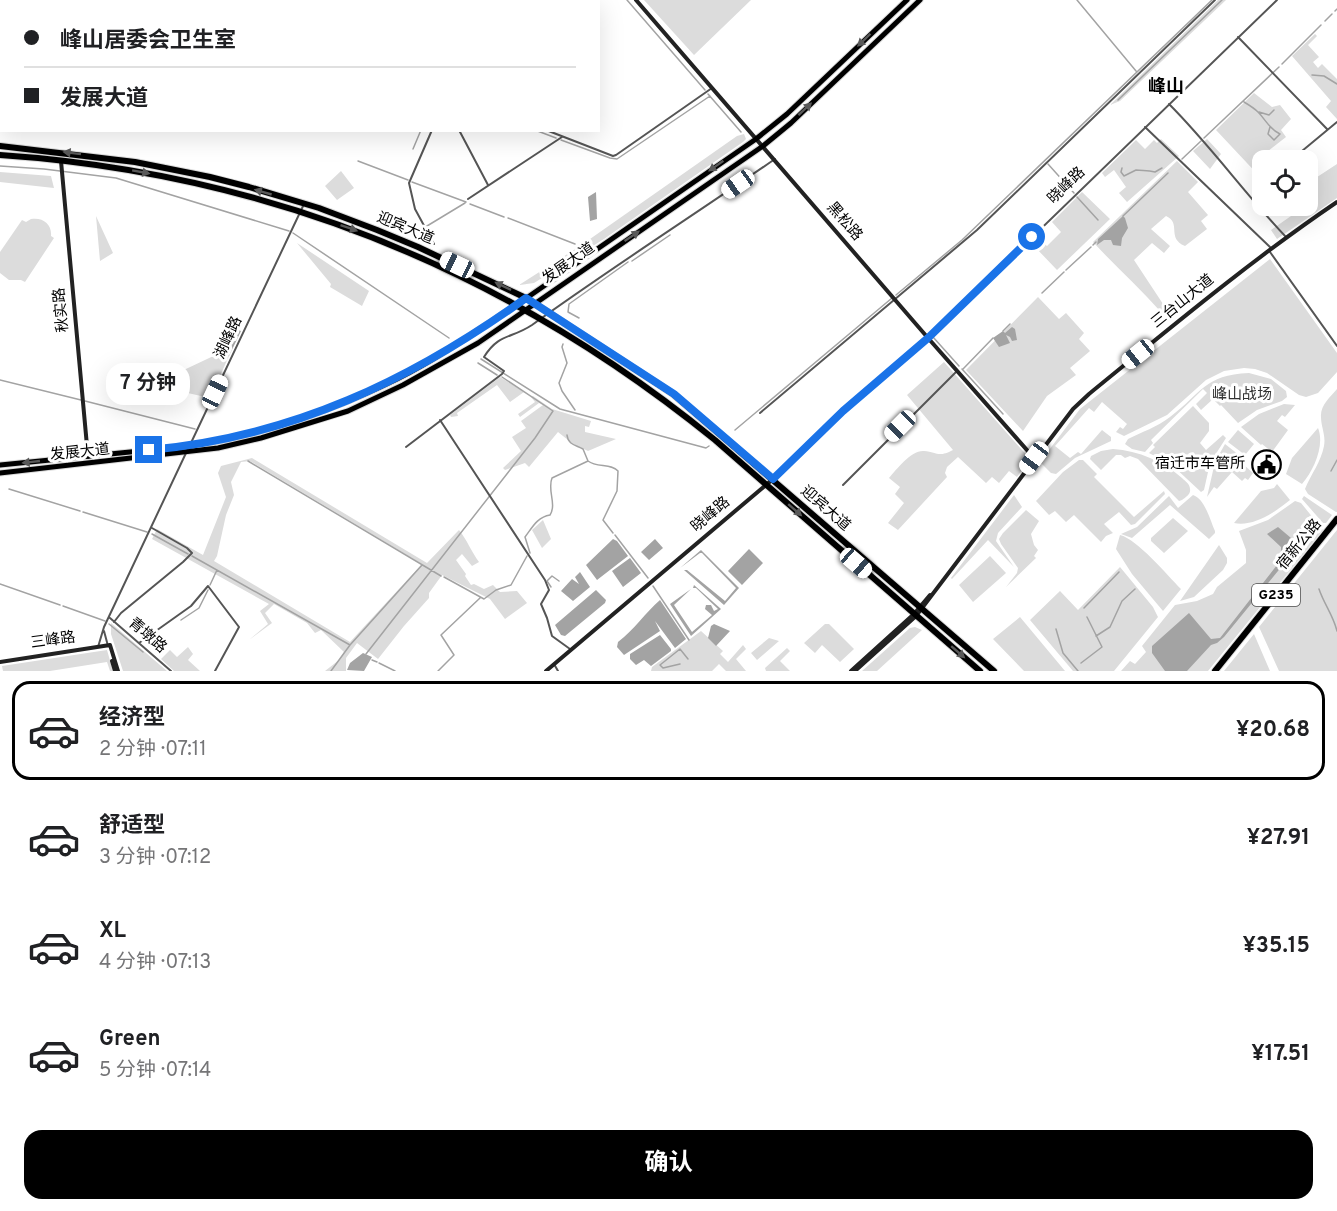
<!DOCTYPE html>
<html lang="zh">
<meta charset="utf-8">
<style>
:root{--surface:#fff;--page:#f2f2f2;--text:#202124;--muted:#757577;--line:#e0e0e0;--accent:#000}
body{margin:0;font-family:Overpass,"Noto Sans SC",sans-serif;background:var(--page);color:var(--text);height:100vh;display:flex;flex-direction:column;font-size:22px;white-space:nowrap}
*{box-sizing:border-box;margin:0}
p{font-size:20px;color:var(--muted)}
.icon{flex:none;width:33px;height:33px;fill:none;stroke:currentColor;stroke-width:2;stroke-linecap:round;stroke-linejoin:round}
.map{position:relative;height:671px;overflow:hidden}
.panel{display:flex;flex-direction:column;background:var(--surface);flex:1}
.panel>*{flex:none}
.hud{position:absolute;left:0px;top:0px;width:600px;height:132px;box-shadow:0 6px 24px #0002;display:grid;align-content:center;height:132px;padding:0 24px;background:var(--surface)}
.controls{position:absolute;left:1252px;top:150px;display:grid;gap:12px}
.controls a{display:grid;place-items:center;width:66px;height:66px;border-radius:12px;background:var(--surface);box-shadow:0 6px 24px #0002;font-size:30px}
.end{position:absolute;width:27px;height:27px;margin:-14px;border:8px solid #1a73e8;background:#fff;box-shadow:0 0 0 3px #fff}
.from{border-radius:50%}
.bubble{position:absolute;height:42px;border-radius:18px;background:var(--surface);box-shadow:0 6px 24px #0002;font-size:20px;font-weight:700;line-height:42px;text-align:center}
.car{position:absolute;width:18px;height:36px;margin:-18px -9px;border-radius:8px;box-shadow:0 0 4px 2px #0007;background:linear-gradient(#fff 24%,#345 0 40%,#fff 0 76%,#345 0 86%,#fff 0)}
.hud b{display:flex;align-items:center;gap:21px;height:57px;font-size:22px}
.hud b+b{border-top:2px solid var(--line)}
.hud i{width:15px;height:15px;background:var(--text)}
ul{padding:10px 0 0;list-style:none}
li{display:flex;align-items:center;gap:18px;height:99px;margin:0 12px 9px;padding:0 12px;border:3px solid transparent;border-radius:18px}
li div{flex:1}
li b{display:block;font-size:22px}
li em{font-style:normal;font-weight:700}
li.on{border-color:var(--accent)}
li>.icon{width:54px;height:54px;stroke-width:1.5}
.cta{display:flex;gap:12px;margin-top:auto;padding:12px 24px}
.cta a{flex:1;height:69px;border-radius:18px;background:var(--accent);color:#fff;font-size:24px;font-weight:700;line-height:69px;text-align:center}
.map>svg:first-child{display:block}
</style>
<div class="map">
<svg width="1337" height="671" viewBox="0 0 1337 671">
<rect width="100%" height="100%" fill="#fff"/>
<!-- green -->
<path fill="#dcdcdc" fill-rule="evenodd" d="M 644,0 L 751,0 L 694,55 Z
M 1218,0 L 1226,0 L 1120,101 L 1110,105 Z
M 1315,34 L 1317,36 L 1308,45 L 1319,57 L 1313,62 L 1318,68 L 1322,64 L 1337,79 L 1337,119 L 1326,107 L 1331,101 L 1292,56 Z
M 1254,93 L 1272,107 L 1280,105 L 1291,119 L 1281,130 L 1286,137 L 1268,151 L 1276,160 L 1263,160 L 1262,179 L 1216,130 Z
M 744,134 L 746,139 L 743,142 L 604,239 L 534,283 L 519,285 L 580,246 L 737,136 Z
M 1161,139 L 1179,156 L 1127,202 L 1119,193 L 1126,187 L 1114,170 L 1105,177 L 1102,173 L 1136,140 L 1145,149 L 1154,140 L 1157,143 Z
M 1207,139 L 1221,154 L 1210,169 L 1193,151 Z
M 1177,161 L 1198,182 L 1188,192 L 1208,215 L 1201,221 L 1207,229 L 1185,246 C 1166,238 1182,223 1166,216 L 1151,229 L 1170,246 L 1164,253 L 1152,243 L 1134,260 L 1165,307 L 1160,311 C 1139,287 1115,266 1093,242 Z
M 1337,164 L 1337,198 L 1277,239 L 1271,230 L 1291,216 L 1284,206 L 1308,206 L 1308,183 Z
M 341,171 L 354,188 L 337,200 L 325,186 Z
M 0,172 L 51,176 L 54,188 L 0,182 Z
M 1082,192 L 1110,219 L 1057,270 L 1035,247 L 1041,241 L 1047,246 L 1061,232 L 1052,222 Z
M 96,216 L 113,253 L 100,261 Z
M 31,219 C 43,217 52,224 51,236 L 54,238 L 25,282 L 21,280 L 9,280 L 0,273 L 0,252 L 22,220 L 26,222 Z
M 297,243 L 369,291 L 362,306 L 330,287 L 331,284 Z
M 1270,259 L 1337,353 L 1337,372 L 1318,393 L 1306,397 L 1299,395 L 1267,373 L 1255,369 L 1244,368 L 1224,371 L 1206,380 L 1167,415 L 1124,436 L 1116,432 L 1120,427 L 1123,429 L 1127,424 L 1102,402 L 1094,412 L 1089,408 L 1055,446 L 1070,458 L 1078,452 L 1081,454 L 1102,430 L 1111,437 L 1111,441 L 1075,458 L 1056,474 L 1051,473 L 1040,462 L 1080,409 Z
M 1038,297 L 1059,319 L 1066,313 L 1084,333 L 1079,339 L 1090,351 L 1070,368 L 1076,375 L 1047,396 L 1023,431 L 966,370 Z
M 224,351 L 229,356 L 210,398 L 152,385 Z
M 944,362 L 1030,459 L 1017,477 L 1009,471 L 999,483 L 992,477 L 986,483 L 958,457 L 947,467 L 945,473 L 947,477 L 898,530 L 888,523 L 904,503 L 895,494 L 900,487 L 889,478 C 897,469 911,450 924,451 C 937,452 938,458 953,450 L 907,395 Z
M 1249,373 L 1271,379 L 1286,391 L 1287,397 L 1282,401 L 1257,410 L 1238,423 L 1221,405 L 1220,406 L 1213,399 L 1201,410 L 1196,404 L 1207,393 L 1203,389 L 1151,440 L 1153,443 L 1145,452 L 1132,449 L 1125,444 L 1128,439 C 1142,432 1157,427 1170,417 C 1202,393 1204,375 1249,373 Z
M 500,377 L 524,392 L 510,402 L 497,385 L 457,413 L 458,416 L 451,417 L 450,415 Z
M 1337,389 L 1337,512 L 1336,512 L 1308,494 L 1305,489 C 1311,474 1321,462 1324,446 C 1326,435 1321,427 1321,417 C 1320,406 1330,397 1337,389 Z
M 533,396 L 552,409 L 591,421 L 589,427 L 585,426 L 585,432 L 616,439 L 588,451 L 573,444 L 558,432 L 529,467 L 525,463 L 505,470 L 503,468 L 521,451 L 512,437 L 526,428 L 521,421 L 543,405 L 539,403 L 520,417 L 518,414 L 535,402 L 531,397 Z
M 1284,404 L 1295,405 L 1285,417 L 1282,415 L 1277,421 L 1288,430 L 1272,452 L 1262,444 L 1261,445 L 1241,427 L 1259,414 Z
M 1193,406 L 1209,423 L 1209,431 L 1200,443 L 1206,450 L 1223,435 L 1226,438 L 1210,463 L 1204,490 L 1201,492 L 1172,465 L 1149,453 L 1155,447 L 1153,445 Z
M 1318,428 C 1325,445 1314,470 1302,484 L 1286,474 L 1292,458 Z
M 1238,430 L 1254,444 L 1245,455 L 1228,442 Z
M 1225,444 L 1239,455 L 1239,458 L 1235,466 L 1237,467 L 1243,460 L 1247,462 L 1244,465 L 1253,473 L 1248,480 L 1245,478 L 1242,481 L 1232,472 L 1217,489 L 1214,487 L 1207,497 L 1215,462 Z
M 1113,449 C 1139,451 1163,461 1182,478 C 1185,481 1190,484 1190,489 C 1191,494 1186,497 1182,500 L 1179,501 L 1138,459 L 1130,456 L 1125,458 L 1121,455 L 1116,455 L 1101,470 L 1090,459 L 1091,456 L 1101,451 Z
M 252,458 L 427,563 L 459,530 C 467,540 471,551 479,562 L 472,566 L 462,554 L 456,560 L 466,574 L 465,576 L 471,585 L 474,584 L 484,589 L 493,585 L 500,592 L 517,591 L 527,603 L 505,619 L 490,599 L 442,575 L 429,593 L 429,598 L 404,626 L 378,659 L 357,643 L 346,658 L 346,671 L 325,671 L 339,660 L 344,652 L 321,630 L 315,633 L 307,623 L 274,604 L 265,613 L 272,623 L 249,640 L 268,624 L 260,611 L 269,604 L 152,539 L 157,529 L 203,555 L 226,497 L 218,473 L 221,466 ZM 250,461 L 422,564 L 350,642 L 214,561 L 217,556 L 226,515 L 234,495 L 231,482 L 241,462 Z
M 1079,460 L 1083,460 L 1097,474 L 1094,477 L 1134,517 L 1164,491 L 1165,494 L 1135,524 L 1131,525 L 1119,512 L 1104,524 L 1113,533 L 1106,536 L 1101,542 L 1074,515 L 1066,522 L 1055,511 L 1049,515 L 1036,501 L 1063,472 Z
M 1277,484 L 1290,500 C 1275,512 1254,527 1234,523 L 1261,491 L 1274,488 Z
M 1014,495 L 1022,507 L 998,533 L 996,541 L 1014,567 L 988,540 L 952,579 L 951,578 Z
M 1193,495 C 1205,499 1210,520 1215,531 L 1215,533 L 1209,539 L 1170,505 L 1132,538 L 1121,534 L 1137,527 L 1169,496 L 1178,508 Z
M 1304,496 L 1332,515 L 1326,523 L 1323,523 L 1302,499 Z
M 1295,501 L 1301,503 L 1323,530 L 1208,671 L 1121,671 L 1130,661 L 1135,664 L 1146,652 L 1142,646 L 1175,605 L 1197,601 L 1213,594 L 1217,587 L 1246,563 L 1246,550 L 1239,531 L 1268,520 Z
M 1026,510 L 1039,521 L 1031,534 L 1034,545 L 1038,550 L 1034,556 L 1036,558 L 1006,587 L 1017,573 L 1018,568 L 1001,544 L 999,539 L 1003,533 Z
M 1173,518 L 1188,531 L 1164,553 L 1151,541 L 1151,538 Z
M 543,520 L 551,539 L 542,548 L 532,530 Z
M 1337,530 L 1337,671 L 1279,671 L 1259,627 Z
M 1120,535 C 1137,539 1167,575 1181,589 L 1163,611 L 1132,574 L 1116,549 Z
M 1219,545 L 1227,558 L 1227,563 L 1223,570 L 1194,597 L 1180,601 Z
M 990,556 L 1006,573 L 973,602 L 959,585 Z
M 1120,567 L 1153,607 L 1158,617 L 1114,671 L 1073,671 L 1030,620 L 1060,591 L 1078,610 Z
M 1020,617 L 1065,671 L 1024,671 L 993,639 Z
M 111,623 L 167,671 L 123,671 L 111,634 Z
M 825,624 L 829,624 L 854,649 L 840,662 L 822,645 L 815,653 L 804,643 Z
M 915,627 L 922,630 L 877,671 L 862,671 L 910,628 Z
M 701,631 L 723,651 L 720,654 L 728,662 L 743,645 L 746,649 L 736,659 L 746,671 L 726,671 L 719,664 L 712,671 L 651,671 L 652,667 Z
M 1254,634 L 1270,671 L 1224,671 Z
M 769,638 L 779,641 L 757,660 L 751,653 Z
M 188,647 L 193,654 L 188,660 L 200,671 L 174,671 L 161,659 L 170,650 L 177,657 Z
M 787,648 L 790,651 L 780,661 L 790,671 L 766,671 L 765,668 Z
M 107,650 L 113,671 L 110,671 L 107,662 L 50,671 L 3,671 L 2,666 Z"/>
<!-- water -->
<path fill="#a3a3a3" d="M 596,192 L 597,219 L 590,221 L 588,197 Z
M 1123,216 L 1125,218 L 1128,228 L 1122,238 L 1121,246 L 1113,245 L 1111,240 L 1104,240 L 1097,245 L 1098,239 Z
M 227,325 L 241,331 L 229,356 L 216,342 Z
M 1012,327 L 1015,329 L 1017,340 L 1012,341 L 1010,337 L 1006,335 L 1010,343 L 999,347 L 993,338 L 1003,331 L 1005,333 Z
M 1278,527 L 1291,538 L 1300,541 L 1300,544 L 1224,637 L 1217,643 L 1211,645 L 1187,671 L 1165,671 L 1152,653 L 1152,646 L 1189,613 L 1211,639 L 1220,638 L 1281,560 L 1281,547 L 1267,534 Z
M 613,539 L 617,541 L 628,556 L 597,580 L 586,565 Z
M 655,539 L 663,548 L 649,560 L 641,552 Z
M 749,549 L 763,563 L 742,585 L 728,571 Z
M 701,550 L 739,588 L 724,605 L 684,570 L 687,570 L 725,601 L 736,588 L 702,553 L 700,553 L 680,568 Z
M 630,558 L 641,573 L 623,587 L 612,571 Z
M 580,572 L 590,587 L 573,601 L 561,591 L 572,579 L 579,584 L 575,577 Z
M 694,585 L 721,609 L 691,636 L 670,604 L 691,589 L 674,605 L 692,632 L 712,615 L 705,609 L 706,605 L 711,605 L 714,611 L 718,609 L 696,588 L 693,588 Z
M 596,590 L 606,600 L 605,603 L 565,636 L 561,635 L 555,625 Z
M 660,600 L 686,639 L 675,648 L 655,621 L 660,631 L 624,655 L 617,647 L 618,642 C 635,629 645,613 660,600 Z
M 714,624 L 730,631 L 716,646 L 708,638 L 711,626 Z
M 660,635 L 671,649 L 671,651 L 651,666 L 644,660 L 636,665 L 630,659 L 630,654 Z
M 363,653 L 372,657 L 364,671 L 347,670 L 350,663 Z"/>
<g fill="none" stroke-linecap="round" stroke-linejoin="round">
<!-- stream -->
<path stroke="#a3a3a3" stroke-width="1.5" d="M 627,0 L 705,90
M 1077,0 L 1136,71
M 1335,11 L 1337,9
M 1325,21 L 1332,14
M 1282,64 L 1321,25
M 1312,75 L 1324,76 L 1337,84
M 708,94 L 741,132
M 1118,100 L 1222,0
M 1244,102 C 1249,105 1254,108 1258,112 C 1266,120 1269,129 1280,134 L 1274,140 L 1268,134 L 1270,127
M 1259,112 L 1269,115 L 1274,110
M 535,130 L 556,138
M 1204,138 L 1279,67
M 561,140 L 610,158 L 617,159 L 710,96
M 413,149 L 421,130
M 1182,159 L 1201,141
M 358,161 L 408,180
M 1048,164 L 1074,193
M 0,166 L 44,169 L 116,178 L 289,231
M 1122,168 L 1121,172 L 1124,176 L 1136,170 C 1143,171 1147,170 1155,172 L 1162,168
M 412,182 L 466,202
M 1077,197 L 1098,220
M 470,204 L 504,217
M 1123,216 L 1168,173
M 508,218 L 575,244
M 427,226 L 465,203
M 417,232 L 423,228
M 293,233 L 449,338
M 1093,245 L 1096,242
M 632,261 L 670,235
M 1066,270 L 1091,247
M 1042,293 L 1064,272
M 896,295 L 962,240 L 1212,0
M 579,318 L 568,312 L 569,304 L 628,262
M 1003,331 L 1010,324
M 933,337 L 959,366
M 563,344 L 562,347 L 567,363 L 559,383 L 562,391 L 575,410
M 481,359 L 560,409 L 706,448 L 709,446
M 478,363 L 497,375
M 962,369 L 1003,414
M 963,369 L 993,338
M 0,380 L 81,400
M 85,401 L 195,429
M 735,430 L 892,298
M 567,435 C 568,445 576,445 583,449 L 588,461 C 597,468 611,463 618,471 L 617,491 L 603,520 L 613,533
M 248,461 L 441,576
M 1331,471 L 1337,460
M 9,489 L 80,511
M 83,512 L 147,532
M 152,534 L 188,554
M 615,535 L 648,578
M 530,553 L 525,537 C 532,528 537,517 550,515 C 557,504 547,490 552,478 L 588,461
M 192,556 L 350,645
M 444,577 L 484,599 L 496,590 L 511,585 L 527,556
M 0,584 L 60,605
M 210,585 L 217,570
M 653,586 L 689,640
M 551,587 L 547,581 L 552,576 L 559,581
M 1319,589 C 1324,604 1333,615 1337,631
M 63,606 L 105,621
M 1084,608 L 1119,572
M 181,620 L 199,608 L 208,590
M 109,624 L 143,652
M 1056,629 L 1063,653 L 1078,671
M 1096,636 L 1110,627 L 1122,601 L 1135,589
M 366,654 L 535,438 L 553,411 L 502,377
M 372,660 L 377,662
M 379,663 L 395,671
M 1081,663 L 1102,647 L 1087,617
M 680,664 L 663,668 L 660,665 L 680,649 L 688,659
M 331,671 L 350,645 L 422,565
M 438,671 L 454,655 L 441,635 L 480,598"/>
<defs>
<path id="primary" d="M 0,465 L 190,446 C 261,434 332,411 397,379 C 443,356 485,325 528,297 C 604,244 680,191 756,139 L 787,114 L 907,0
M 0,473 L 218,448 L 261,438 L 348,411 L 403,385 L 478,343 L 763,146 L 791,123 L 920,0"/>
<path id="highway" d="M 0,146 L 135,162 L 210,177 L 249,187 L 319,208 L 377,230 L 418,247 L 526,298 L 673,394 L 994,671
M 0,155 C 269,173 506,270 715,440 L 980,671
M 1215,671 L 1337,519"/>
</defs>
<!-- primary casing -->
<use href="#primary" stroke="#dbdbdb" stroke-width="7"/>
<!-- highway casing -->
<use href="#highway" stroke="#dbdbdb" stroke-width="8"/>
<!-- street -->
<path stroke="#555" stroke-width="2" d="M 568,2 L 571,0
M 1238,37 L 1327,129
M 1169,104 C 1211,146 1245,194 1286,237
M 1145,127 L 1271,248
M 432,130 L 409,183 L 415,209 L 434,244
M 459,130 L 488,185
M 546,130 L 613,156 L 616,155 L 712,88
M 1296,160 L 1296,156 L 1337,122
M 468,199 L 562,137
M 1270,252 L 1337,346
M 928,338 L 1277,0
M 760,413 L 977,230 L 1215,0
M 440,420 L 545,580 L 549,590 L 541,604 L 547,618 L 552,636 L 570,649
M 190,445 L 304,204
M 406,447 L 502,374 L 504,371 L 484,357 C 499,333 511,339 532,325 C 611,268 694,215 775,159
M 843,485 L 957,371
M 110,618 L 171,671
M 114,622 L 121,613 L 183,562 L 192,553 L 187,548 L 152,528
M 104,631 L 108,646
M 139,643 L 191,606 L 208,586 L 239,627 L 215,671
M 98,647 L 104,627 L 186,453
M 554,664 L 558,671"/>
<!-- secondary -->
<path stroke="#222" stroke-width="4" d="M 636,0 L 928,338 L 1034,458
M 61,161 L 88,457
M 112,661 L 115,671
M 0,662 L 110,645 L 118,671
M 546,671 L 773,479 L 843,411 L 927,339
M 851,671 L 914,614 L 930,595
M 855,671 L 916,616 L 1073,409 L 1089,394 C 1170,328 1250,261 1337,202"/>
<!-- primary -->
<use href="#primary" stroke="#000" stroke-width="5"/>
<!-- highway -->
<use href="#highway" stroke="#000" stroke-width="6"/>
</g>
<!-- one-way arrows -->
<defs><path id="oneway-solid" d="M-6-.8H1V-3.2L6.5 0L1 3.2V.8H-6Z" transform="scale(1.5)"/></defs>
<g fill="#595959">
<use href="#oneway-solid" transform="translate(864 40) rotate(136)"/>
<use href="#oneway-solid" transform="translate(805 109) rotate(-43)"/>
<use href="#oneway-solid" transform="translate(72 153) rotate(-173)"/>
<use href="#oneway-solid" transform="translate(716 166) rotate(145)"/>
<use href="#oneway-solid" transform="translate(141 172) rotate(10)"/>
<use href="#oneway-solid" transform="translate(263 192) rotate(-164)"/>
<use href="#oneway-solid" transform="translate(349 228) rotate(19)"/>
<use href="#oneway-solid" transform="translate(632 236) rotate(-34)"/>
<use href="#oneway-solid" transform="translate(503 286) rotate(-154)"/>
<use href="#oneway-solid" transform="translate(31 462) rotate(174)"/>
<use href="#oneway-solid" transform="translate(795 510) rotate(41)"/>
<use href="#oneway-solid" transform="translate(958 652) rotate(41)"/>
</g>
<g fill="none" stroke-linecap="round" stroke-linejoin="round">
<!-- route -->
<path stroke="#1a73e8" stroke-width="8" d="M 149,450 C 292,437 410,381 526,298 L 674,394 L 773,479 L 843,411 L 928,338 L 1032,237"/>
</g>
<!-- icons -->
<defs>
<symbol id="civic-ring" viewBox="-11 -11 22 22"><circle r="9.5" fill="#fff" stroke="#000" stroke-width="1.5"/><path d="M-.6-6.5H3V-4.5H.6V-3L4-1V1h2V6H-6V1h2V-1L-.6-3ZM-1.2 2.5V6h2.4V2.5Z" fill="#000"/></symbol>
</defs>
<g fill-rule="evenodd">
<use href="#civic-ring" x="1250" y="448" width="33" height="33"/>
</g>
<g text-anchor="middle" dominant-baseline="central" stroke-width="6" stroke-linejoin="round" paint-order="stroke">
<!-- shield labels -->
<rect fill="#fff" stroke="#4c4c4c" stroke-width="1.5" x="1252" y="584" width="48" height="22" rx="4.5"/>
<g font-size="14" font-weight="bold" fill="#000">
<text x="1276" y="595">G235</text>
</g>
<!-- street labels -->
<g font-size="15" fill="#000" stroke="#fff">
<text transform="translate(1067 186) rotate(-44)">晓峰路</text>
<text transform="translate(844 222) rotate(49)">黑松路</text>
<text transform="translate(405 229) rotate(23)">迎宾大道</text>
<text transform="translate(569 264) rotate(-35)">发展大道</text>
<text transform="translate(1183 302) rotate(-39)">三台山大道</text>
<text transform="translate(62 310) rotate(-95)">秋实路</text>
<text transform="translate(229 338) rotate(-65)">湖峰路</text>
<text transform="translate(80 453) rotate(-6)">发展大道</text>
<text transform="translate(825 509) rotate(41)">迎宾大道</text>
<text transform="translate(711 515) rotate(-40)">晓峰路</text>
<text transform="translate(1300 545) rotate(-51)">宿新公路</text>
<text transform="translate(147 636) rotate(41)">青墩路</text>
<text transform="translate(53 641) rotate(-8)">三峰路</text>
</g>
<!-- park labels -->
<g font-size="15" fill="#333" stroke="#fff">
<text x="1242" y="395">峰山战场</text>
</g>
<!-- poi labels -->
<g font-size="15" fill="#000" stroke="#fff" text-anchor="end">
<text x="1245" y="464">宿迁市车管所</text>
</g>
<!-- quarter labels -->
<g font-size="18" font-weight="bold" fill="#000" stroke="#fff">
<text x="1166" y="87">峰山</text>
</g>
</g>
</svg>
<div class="controls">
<a><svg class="icon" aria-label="locate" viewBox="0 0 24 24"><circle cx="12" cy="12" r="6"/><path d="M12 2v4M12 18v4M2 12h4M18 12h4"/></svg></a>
</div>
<i class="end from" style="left:1032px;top:237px"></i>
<i class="end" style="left:149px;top:450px"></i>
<div class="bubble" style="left:106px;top:363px;width:84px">7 分钟</div>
<i class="car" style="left:738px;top:184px;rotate:235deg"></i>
<i class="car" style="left:457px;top:265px;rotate:295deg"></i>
<i class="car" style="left:1138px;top:354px;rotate:231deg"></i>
<i class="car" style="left:215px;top:392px;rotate:25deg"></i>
<i class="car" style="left:900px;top:426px;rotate:225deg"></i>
<i class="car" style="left:1034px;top:458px;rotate:217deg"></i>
<i class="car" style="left:856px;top:563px;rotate:131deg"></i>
<div class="hud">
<b><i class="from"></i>峰山居委会卫生室</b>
<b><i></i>发展大道</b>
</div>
</div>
<section class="panel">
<ul>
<li class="on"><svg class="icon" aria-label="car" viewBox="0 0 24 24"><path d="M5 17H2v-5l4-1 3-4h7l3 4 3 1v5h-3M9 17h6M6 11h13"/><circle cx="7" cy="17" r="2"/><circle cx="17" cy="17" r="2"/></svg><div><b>经济型</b><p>2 分钟 · 07:11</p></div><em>¥20.68</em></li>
<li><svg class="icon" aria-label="car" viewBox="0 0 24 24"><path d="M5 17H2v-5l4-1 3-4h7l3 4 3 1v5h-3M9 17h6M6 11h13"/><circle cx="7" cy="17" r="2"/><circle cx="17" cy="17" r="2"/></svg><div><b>舒适型</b><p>3 分钟 · 07:12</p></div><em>¥27.91</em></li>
<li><svg class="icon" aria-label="car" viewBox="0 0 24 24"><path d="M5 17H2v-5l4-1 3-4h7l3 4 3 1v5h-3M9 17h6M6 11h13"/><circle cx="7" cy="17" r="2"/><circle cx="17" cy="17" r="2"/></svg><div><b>XL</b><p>4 分钟 · 07:13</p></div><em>¥35.15</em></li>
<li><svg class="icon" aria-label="car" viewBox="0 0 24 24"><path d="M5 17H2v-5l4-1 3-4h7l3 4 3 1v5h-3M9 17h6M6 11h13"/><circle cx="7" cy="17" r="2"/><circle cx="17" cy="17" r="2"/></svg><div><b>Green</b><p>5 分钟 · 07:14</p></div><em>¥17.51</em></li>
</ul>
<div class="cta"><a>确认</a></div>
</section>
